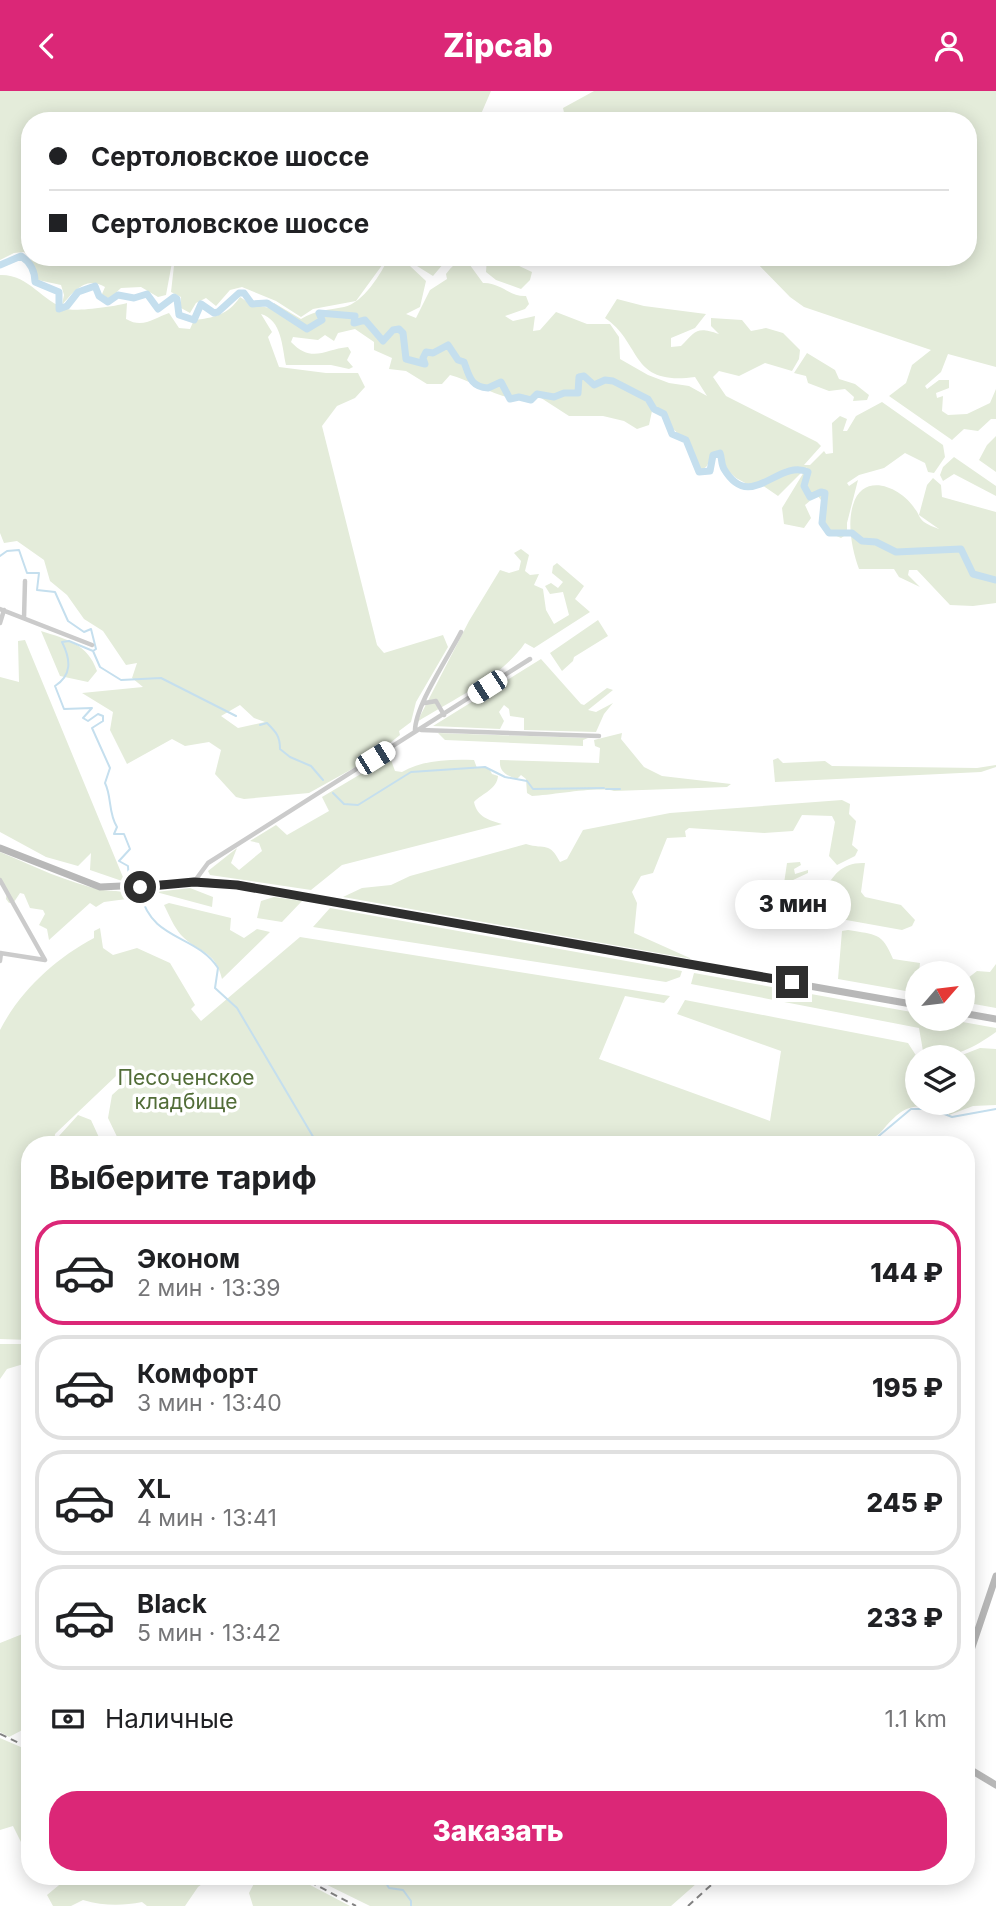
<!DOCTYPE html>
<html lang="ru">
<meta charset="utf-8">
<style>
:root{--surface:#fff;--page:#f6f6f6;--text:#202124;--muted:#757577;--line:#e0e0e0;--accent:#db2777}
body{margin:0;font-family:Inter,sans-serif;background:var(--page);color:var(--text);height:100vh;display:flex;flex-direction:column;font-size:26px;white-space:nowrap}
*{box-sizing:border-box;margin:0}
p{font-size:23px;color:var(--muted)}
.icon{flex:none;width:38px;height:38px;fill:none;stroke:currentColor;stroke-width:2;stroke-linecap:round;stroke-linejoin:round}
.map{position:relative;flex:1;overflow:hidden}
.details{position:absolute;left:21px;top:1045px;width:954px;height:749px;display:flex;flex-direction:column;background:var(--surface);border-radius:28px;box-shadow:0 4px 18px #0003}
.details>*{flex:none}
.banner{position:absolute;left:21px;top:21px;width:956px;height:154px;border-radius:28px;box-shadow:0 4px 18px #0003;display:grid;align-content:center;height:154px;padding:0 28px;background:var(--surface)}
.needle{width:46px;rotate:62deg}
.tools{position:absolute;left:905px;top:870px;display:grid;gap:14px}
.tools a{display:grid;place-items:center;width:70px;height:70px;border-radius:50%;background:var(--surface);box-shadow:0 4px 18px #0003;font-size:35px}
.end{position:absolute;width:32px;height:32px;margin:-16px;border:9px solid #2e2e2e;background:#fff;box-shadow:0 0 0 4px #fff}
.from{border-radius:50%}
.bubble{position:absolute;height:49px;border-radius:24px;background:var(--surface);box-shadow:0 4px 18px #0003;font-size:23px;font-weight:800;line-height:49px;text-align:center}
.car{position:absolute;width:21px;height:42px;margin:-21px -10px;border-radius:9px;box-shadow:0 0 5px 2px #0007;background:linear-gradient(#fff 24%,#345 0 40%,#fff 0 76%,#345 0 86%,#fff 0)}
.banner b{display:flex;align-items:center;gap:24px;height:66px;font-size:26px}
.banner b+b{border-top:2px solid var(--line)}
.banner i{width:18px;height:18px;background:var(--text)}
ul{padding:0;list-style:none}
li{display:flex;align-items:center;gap:21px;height:105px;margin:0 14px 10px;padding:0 14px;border:4px solid var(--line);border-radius:28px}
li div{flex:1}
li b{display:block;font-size:26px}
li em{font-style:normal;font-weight:800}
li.current{border-color:var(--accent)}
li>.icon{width:63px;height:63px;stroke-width:1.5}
h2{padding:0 28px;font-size:32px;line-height:84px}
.pay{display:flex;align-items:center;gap:18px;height:77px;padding:0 28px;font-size:26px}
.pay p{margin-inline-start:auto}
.cta{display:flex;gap:14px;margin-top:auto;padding:14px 28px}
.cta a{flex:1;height:80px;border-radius:28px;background:var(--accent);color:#fff;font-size:28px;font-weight:800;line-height:80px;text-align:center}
header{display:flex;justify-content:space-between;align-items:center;height:91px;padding:0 28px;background:var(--accent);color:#fff;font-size:32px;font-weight:800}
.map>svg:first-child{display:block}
</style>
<header><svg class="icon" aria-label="back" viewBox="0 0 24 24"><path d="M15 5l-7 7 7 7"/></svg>Zipcab<svg class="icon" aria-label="person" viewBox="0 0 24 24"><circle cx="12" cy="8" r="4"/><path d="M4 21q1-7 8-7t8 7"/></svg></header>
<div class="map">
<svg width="996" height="1815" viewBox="0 0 996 1815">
<rect width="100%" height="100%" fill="#fff"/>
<!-- green -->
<path fill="#e4ecda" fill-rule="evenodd" d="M 0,0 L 491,0 L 478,30 L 30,30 L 30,166 L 24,161 L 14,162 L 0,169 Z
M 594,0 L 996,0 L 996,276 L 948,263 L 941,281 L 925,295 L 927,298 L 939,289 L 949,289 L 949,297 L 936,302 L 937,307 L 943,305 L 942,320 L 948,324 L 967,323 L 990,312 L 996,298 L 996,328 L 991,328 L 978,340 L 964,338 L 952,349 L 889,305 L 906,292 L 912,274 L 931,259 L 804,216 L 790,206 L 751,166 L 968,166 L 968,30 L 607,30 L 565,26 L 563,17 Z
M 30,166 L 173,166 L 166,204 L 158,206 L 141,196 L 121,197 L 109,208 L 102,203 L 105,196 C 86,184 73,201 62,214 L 64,204 L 61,194 L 38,189 Z
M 175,166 L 388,166 L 356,210 L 313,218 L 301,226 L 276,210 L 242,196 L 230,199 L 216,215 L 206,207 L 196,212 L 190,222 L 181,217 L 181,206 L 171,201 Z
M 389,166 L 411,166 L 410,175 L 426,190 L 420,216 L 406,223 L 416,227 L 430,199 L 447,188 L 446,183 C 452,175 457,170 467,170 L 483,192 C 500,191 510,206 526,205 L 529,213 L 525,218 L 505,225 L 513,230 L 535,225 L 533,240 L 540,239 L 556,221 L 587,233 L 610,233 L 619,246 L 620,268 L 648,284 L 669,292 L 689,295 L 707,305 L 695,286 C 629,295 643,253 605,227 L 617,208 L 644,215 L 706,223 L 695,237 L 671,247 L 671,256 L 681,255 C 696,240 696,235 719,243 L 711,235 L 711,227 L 742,229 L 751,240 L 766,237 L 783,242 L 800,259 L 799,268 L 792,280 L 765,272 L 739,285 L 719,280 L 713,286 L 726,305 L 817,351 L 821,355 L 804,374 L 810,374 L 824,360 L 826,363 L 833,362 L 832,332 L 840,325 L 847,328 L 843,340 L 847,340 L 856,325 L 882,311 L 943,354 L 945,366 L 934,382 L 928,381 L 925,372 L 905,362 L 884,377 L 859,384 L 847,392 L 849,395 L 858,389 L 847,432 L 847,443 L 841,447 L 823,439 L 821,409 L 817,404 L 805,414 L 811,427 L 804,437 L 784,433 L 782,417 L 807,376 L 778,405 L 759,392 L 747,393 L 736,387 L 726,378 L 720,360 L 712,363 L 707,375 L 701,380 L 690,362 L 688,351 L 673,338 L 667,324 L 660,318 L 652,320 L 649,334 L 637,338 L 624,330 L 603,325 L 569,325 L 538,305 C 514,318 476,291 450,284 L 442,293 L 427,293 L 406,280 L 389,278 L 392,267 L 374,259 L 374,251 L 355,238 L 338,242 L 334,250 L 325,244 L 318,249 L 293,246 L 291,251 C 312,273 325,258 348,256 L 351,261 L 347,269 L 353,276 L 349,278 L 331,274 L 286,274 C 282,256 282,229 261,223 L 272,241 L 268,246 L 279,276 L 326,282 L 358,282 L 365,296 L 355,307 L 337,315 L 322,335 L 377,554 L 384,562 L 443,544 L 448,556 L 416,611 L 411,631 L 399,640 L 400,644 L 370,668 L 309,702 L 244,708 L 236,706 L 215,683 L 221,659 L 209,651 L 185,655 L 172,648 L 127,673 L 110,639 L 113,621 L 82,602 L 143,596 L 132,587 L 137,572 L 126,574 L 103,540 L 84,528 L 67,504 L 50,490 L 44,469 L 17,450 L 4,452 L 0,442 L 0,184 C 29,183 42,211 67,218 C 75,221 118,215 127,212 L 126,228 C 143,238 154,227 169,222 L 179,237 L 190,238 L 194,229 C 213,227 228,224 240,206 L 252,214 L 271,217 L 274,212 L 301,228 C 316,219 328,219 344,216 C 363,212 381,183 389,166 ZM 240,614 L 254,627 L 265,631 L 238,637 L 221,625 Z
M 415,166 L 449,166 L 433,185 L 417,175 Z
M 487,166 L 500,166 L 532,181 L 530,189 L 521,198 L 496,189 L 486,181 Z
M 807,262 L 835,279 L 839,288 L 855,293 L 869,304 L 867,309 L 853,310 L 854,306 L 845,298 L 829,300 L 808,292 L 806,285 L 794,282 Z
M 996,345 L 996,381 L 979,369 L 987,354 Z
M 954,366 L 996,395 L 996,405 L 954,383 L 943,390 L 940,384 L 943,376 Z
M 933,387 L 941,394 L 942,406 L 996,421 L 996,512 L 973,515 L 950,514 L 917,479 L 909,479 L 908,484 L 920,496 L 899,486 L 894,478 L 859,478 C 852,459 847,433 853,414 C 863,380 901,396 915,418 C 919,423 919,427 924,431 C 928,434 934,436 939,438 L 919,424 L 927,394 Z
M 521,458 L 529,464 L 525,480 L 530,484 L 539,483 L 534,494 L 543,498 L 546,519 L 554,533 L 569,524 L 563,501 L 550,503 L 545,495 L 551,492 L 558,497 L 563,491 L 552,482 L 553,475 L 557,472 L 584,495 L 575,508 L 590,521 L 534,557 L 525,552 C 501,587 452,609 417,631 L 469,530 L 500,479 L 509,482 L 519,479 L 521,470 L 514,462 Z
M 598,529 L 608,545 L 574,566 L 573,570 L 562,580 L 550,562 Z
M 41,540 C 66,548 88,553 97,580 L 88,591 L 60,585 Z
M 25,549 L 125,791 L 90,779 L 91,762 L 78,775 L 46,766 L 0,741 L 0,586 L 19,591 L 18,550 Z
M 541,568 L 581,613 L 584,614 L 607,597 L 613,599 L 588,619 L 596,621 L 613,612 L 604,623 L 596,641 L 524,639 L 524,627 L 510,625 L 509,618 L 504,614 L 499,621 L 504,630 L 500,638 L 433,635 Z
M 438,642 L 588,647 L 583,649 L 583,655 L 445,649 Z
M 622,642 L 621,648 L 644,676 L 662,685 L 731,693 L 727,696 L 614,700 C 598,695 553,704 532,705 L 527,702 L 526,688 L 521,684 L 517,688 C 506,684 499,681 500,669 L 599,672 L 600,657 L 595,655 L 594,649 Z
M 778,667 L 783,672 L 825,670 L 832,675 L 977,677 L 996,674 L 996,676 L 981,681 L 775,691 L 773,669 Z
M 386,668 L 391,669 L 395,680 L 402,681 C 423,669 449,668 474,669 L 477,677 L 489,677 L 492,683 L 498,685 C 497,698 483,702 474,711 C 477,726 489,729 502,733 L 342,774 L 311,799 L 210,784 L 208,780 L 237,757 L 231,772 L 239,779 L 262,760 L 259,752 L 250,750 L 276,734 L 287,744 L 329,720 L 322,706 Z
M 842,709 L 850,713 L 849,723 L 856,730 L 852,754 L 858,759 L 855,765 L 837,774 L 829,765 L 835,731 L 832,725 L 802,724 L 793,740 L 764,742 L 689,737 L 685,740 L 686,746 L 667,747 L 653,782 L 641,785 L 632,801 L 637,812 L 634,842 L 692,868 L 343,806 L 362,797 L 391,794 L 410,785 L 526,753 C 546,759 549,750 560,771 L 567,768 L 583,739 L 670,722 Z
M 0,761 C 33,775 68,792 103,799 C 114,801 127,798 134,807 L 104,811 L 96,816 L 90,812 L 49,849 L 47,838 L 39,834 L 45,823 L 43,819 L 30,817 L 24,803 L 20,802 L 14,811 L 9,812 L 6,808 L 7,798 L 0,793 Z
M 800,771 L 801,774 L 794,778 L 795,783 L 808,779 L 808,782 L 793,789 L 793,797 L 823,802 C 833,784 842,771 865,772 L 861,801 L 865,806 L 901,814 L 915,829 L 912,835 L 902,839 L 785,818 L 781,813 L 787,772 Z
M 190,797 L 213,806 L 212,816 L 156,801 Z
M 274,806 L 302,810 L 282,831 L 257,827 L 261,810 Z
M 169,812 L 231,827 L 230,839 L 244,847 L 257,838 L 270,841 L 222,888 C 215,858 199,863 181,844 C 174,836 169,824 164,814 Z
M 330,817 L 682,880 L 680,886 L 666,891 L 313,836 Z
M 100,837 L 103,857 L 113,864 L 137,857 L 170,872 L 195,914 L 191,918 L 201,930 L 300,846 L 670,905 L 664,912 L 625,905 L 599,968 L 770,1030 L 781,960 L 677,923 L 685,909 L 908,952 L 917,966 L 917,1012 L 940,1012 L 940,1017 C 908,1012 901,1018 881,1041 C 876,1047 868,1049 862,1054 L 121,1054 L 108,1027 L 112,1004 L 122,995 L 116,985 L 55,1043 L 54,1053 L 30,1054 L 30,1249 L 0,1248 L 0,939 C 20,900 56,867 94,847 L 94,840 Z
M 848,839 C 876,844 882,841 893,868 L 920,872 L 919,881 L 932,879 L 961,882 L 917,882 L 917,902 L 838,888 L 842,840 Z
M 996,873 L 996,917 L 963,911 L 963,883 L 968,887 L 977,880 L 990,881 Z
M 694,882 L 917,922 L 917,928 L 946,928 L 996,937 L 996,941 C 973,957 957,966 928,966 L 923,960 L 919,937 L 691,893 Z
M 980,957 L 996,958 L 996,1014 L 973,1015 L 949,1024 L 948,1012 L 962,1012 L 962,966 L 957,966 Z
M 78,1024 L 91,1029 L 102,1053 L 58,1053 L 59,1045 Z
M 0,1253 L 30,1253 L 30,1271 L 7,1278 L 0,1288 Z
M 30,1540 L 30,1635 L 9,1646 L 0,1641 L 0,1552 Z
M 0,1647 L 30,1660 L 30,1769 L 13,1735 L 0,1739 Z
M 70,1785 L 223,1785 L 209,1788 L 198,1796 L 185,1815 L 147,1815 L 142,1811 C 122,1815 104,1815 83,1809 L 71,1815 L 53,1815 L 47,1804 Z
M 258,1785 L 293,1785 L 350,1815 L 253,1815 L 249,1802 Z
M 309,1785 L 705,1785 L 671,1815 L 370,1815 Z"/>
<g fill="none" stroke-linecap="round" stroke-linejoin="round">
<!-- stream -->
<path stroke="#c5dfee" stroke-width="2" d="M 0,465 L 7,460 L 19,459 L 27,482 L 39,482 L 37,499 L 55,501 L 68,530 L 84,541 L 91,538 L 96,558 L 93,560 L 69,550 L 62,551 C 71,569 72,584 55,595 L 64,618 L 92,617 L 83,627 L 88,630 L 98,623 L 103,625 L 103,630 L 92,637 L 110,677 L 105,692 C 112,706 108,722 117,736 L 114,743 L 124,743 L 130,758 L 119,770 L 128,775 L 129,793
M 93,560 L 100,576 L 121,589 L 161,587 L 236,625
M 260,634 L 267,632 C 276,641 280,645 280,658 L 290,666 L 311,675 L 323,689
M 606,698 L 620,698
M 333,702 L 344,713 L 358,714 L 411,681 L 485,676 L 505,686 L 527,690 L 533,698 L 604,697
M 131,799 L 141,804 C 152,850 196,843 218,877 L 215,897 L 237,917 L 318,1054
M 868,1054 L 911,1018 L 932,1018 L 952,1026 L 996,1018
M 391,1785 L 386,1792 L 389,1797 L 403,1799 L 411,1810 L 411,1815"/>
<!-- river -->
<path stroke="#c5dfee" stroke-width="7" d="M 0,174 L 21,165 C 30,171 35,179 35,191 L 59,201 L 59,218 L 67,215 L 78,201 L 95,195 L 99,205 L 108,211 L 118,204 L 134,207 L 147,203 L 158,218 L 174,206 L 177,208 L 179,224 L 194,229 L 201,213 L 214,222 L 218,221 L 239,202 L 244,202 L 252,213 L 267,212 L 307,238 L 322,229 L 319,222 L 355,225 L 354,232 L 365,229 L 383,250 L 393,239 L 399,238 L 403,242 L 406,268 L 425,273 L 423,267 L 426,261 L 433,262 L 448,254 L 458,269 L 464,271 C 469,284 470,296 488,297 L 501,291 L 510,308 L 519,306 L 531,309 L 537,303 L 554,306 L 564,302 L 578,302 L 579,286 L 584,285 L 594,294 L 605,289 L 613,290 L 648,308 L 654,318 L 664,323 L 672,343 L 686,349 L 699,381 L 710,380 L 713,364 L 720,362 C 722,367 721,373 724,378 C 751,423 778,367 808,381 L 804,395 L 810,406 L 821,401 L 825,402 L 822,432 L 829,442 L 852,442 L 862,450 L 876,451 L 896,461 L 961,458 L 973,483 L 996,489"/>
<!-- street -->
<path stroke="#cbcbcb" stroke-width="4.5" d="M 0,518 L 92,554
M 24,527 L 25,490
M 0,532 L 4,519
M 425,612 L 436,610 L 444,624
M 421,639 L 599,645
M 415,641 C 414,616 449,565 461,541
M 0,789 L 45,869 L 0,862
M 194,791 L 208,772 L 530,568
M 0,870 L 1,862"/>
<!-- secondary -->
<path stroke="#b8b8b8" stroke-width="7" d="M 0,757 L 100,796 L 207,791 L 237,794 L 917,914
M 962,922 L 996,928
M 966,1574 L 996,1485
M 966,1676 L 996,1694"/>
<!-- rail -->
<path stroke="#838383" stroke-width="2" stroke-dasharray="7 5" stroke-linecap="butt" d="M 0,1643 L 30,1657
M 299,1785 L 356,1815
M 688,1815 L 721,1785"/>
</g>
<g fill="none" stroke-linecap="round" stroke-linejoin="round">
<!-- route -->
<path stroke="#2e2e2e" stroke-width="9" d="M 140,796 L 194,791 L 237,794 L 792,891"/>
</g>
<g text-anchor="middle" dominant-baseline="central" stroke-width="7" stroke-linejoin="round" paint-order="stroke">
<!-- park labels -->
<g font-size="21" fill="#526d38" stroke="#fff">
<text x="186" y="986">Песоченское<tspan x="186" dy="24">кладбище</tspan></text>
</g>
</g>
</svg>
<div class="tools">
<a><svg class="needle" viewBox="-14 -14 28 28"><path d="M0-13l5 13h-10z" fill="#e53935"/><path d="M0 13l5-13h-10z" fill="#757577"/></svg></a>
<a><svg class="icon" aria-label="layers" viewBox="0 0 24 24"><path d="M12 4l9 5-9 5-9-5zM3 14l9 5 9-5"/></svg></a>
</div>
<i class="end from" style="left:140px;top:796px"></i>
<i class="end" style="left:792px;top:891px"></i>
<div class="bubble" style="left:735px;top:789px;width:116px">3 мин</div>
<i class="car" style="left:487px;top:596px;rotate:237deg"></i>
<i class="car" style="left:375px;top:667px;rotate:58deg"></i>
<div class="banner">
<b><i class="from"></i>Сертоловское шоссе</b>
<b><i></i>Сертоловское шоссе</b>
</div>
<section class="details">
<h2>Выберите тариф</h2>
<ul>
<li class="current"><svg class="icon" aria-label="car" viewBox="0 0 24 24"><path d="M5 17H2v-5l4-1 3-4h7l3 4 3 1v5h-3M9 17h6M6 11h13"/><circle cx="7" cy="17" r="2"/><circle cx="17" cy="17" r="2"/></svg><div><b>Эконом</b><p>2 мин · 13:39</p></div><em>144 ₽</em></li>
<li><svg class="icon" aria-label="car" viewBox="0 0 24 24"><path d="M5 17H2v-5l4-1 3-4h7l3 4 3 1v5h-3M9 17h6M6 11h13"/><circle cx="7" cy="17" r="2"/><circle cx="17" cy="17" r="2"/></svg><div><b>Комфорт</b><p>3 мин · 13:40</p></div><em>195 ₽</em></li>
<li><svg class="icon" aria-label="car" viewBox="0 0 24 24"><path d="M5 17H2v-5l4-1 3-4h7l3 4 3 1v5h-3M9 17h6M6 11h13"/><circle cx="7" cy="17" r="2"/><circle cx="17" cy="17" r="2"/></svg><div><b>XL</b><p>4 мин · 13:41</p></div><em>245 ₽</em></li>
<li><svg class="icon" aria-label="car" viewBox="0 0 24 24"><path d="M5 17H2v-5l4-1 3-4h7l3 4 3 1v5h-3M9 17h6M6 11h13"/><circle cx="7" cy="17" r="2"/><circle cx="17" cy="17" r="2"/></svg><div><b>Black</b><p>5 мин · 13:42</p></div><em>233 ₽</em></li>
</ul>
<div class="pay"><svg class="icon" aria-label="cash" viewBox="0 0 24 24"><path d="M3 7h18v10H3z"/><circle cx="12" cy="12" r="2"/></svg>Наличные<p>1.1 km</p></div>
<div class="cta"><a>Заказать</a></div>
</section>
</div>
